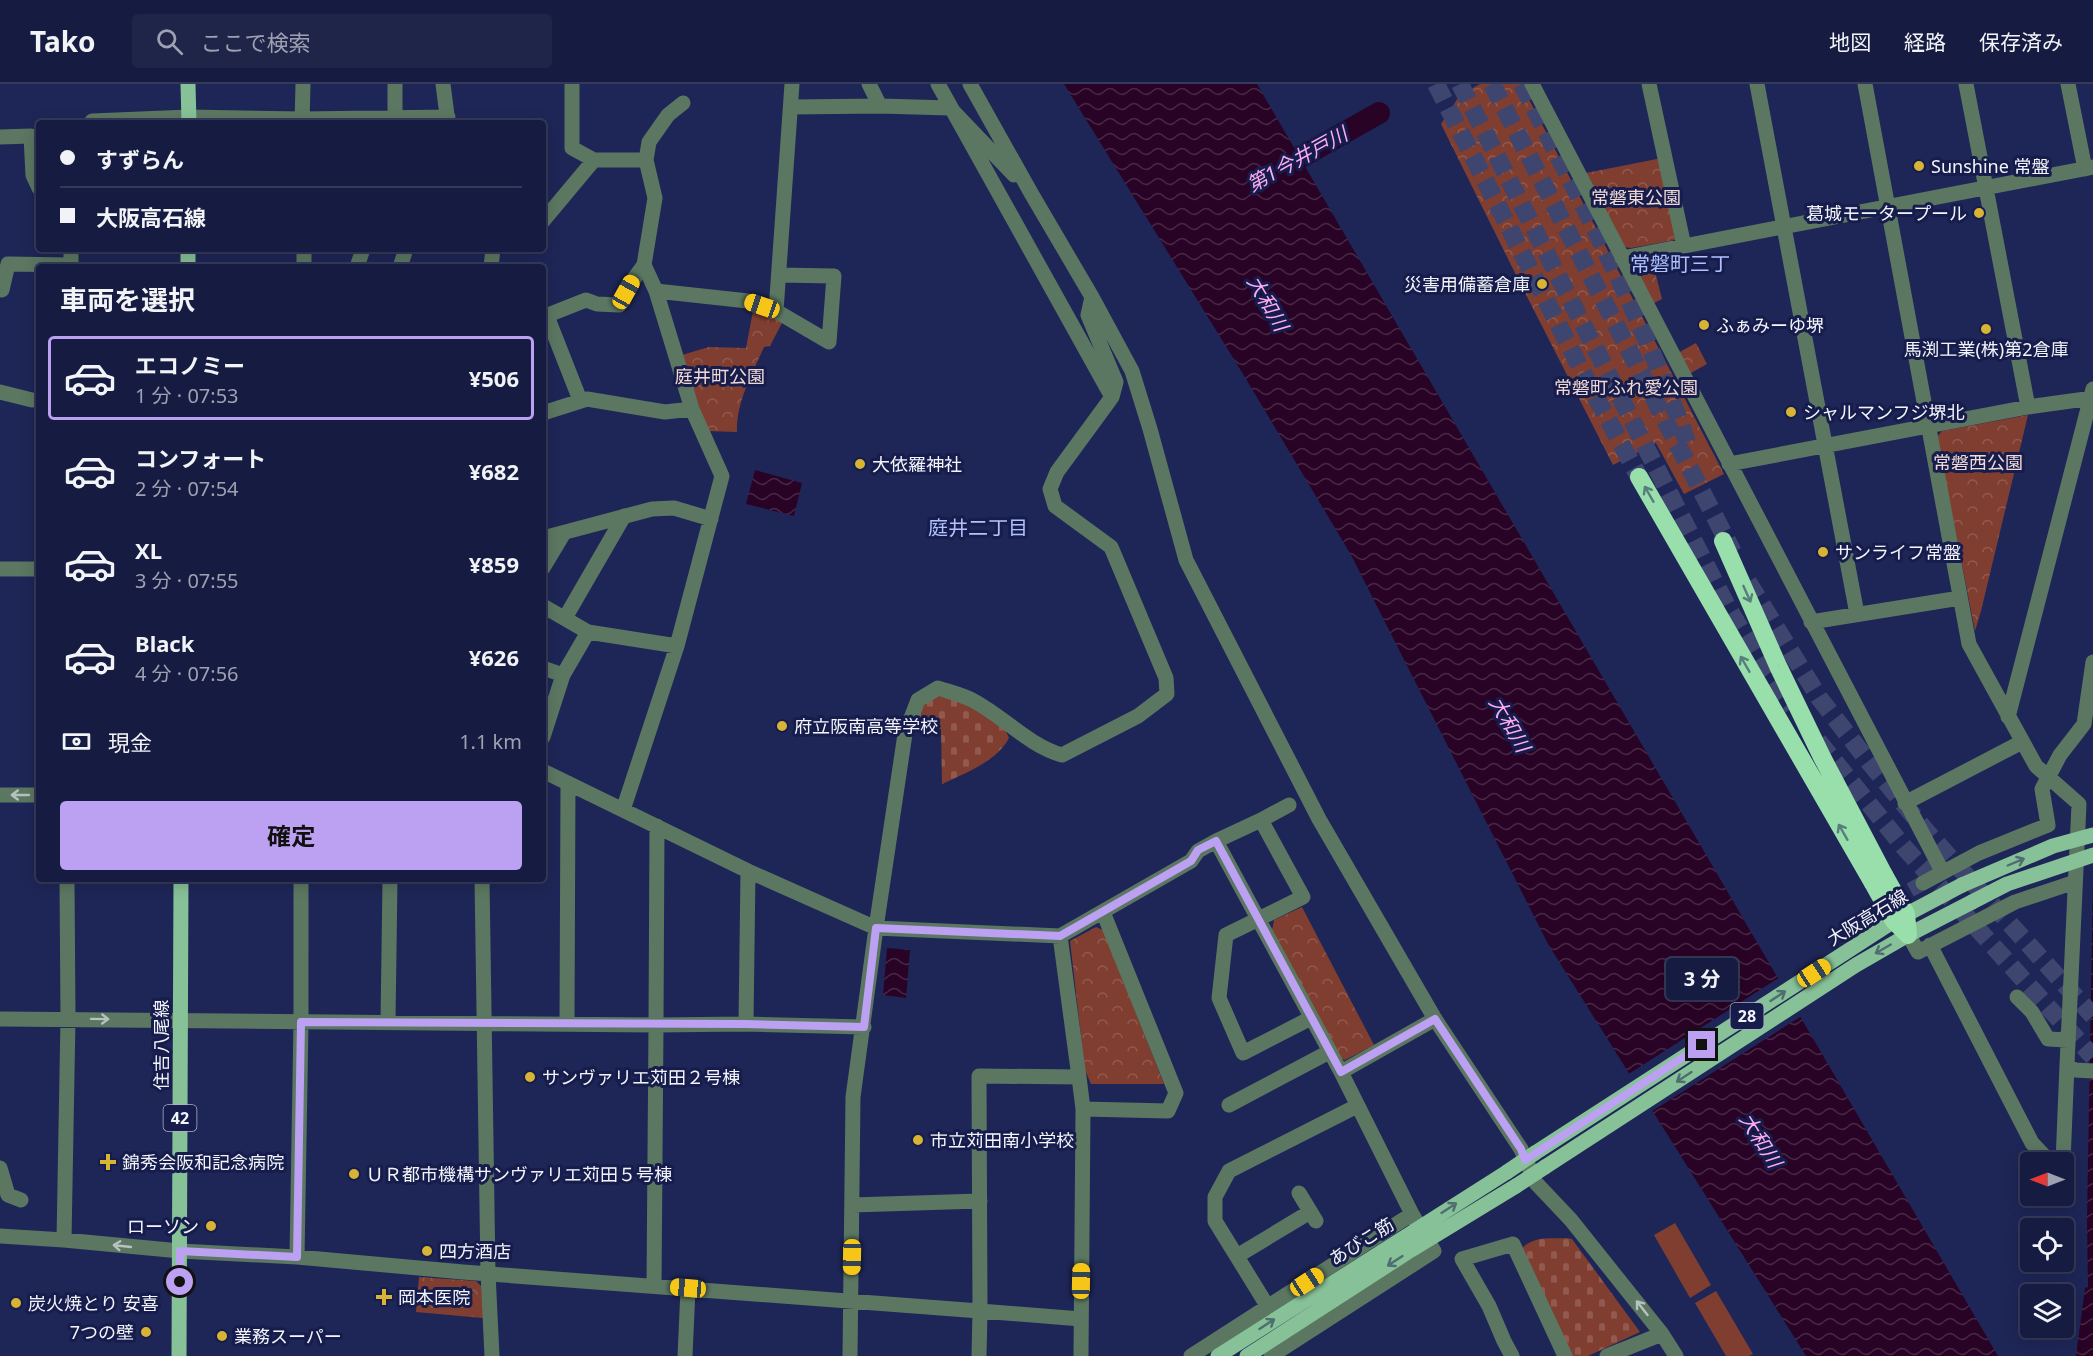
<!DOCTYPE html>
<html lang="ja">
<meta charset="utf-8">
<style>
:root{--surface:#161c41;--page:#1f2548;--text:#f1f3f6;--muted:#9ea1b1;--line:#353a5a;--accent:#bca0f2}
body{margin:0;font-family:"Noto Sans","Noto Sans JP",sans-serif;background:var(--page);color:var(--text);height:100vh;display:flex;flex-direction:column;font-size:22px;white-space:nowrap}
*{box-sizing:border-box;margin:0}
p{font-size:20px;color:var(--muted)}
.icon{flex:none;width:33px;height:33px;fill:none;stroke:currentColor;stroke-width:2;stroke-linecap:round;stroke-linejoin:round}
.map{position:relative;flex:1;overflow:hidden}
.details{position:absolute;left:36px;top:180px;width:510px;height:618px;display:flex;flex-direction:column;background:var(--surface);border-radius:6px;box-shadow:0 3px 15px #0003,0 0 0 2px var(--line)}
.details>*{flex:none}
.top-card{position:absolute;left:36px;top:36px;width:510px;height:132px;border-radius:6px;box-shadow:0 3px 15px #0003,0 0 0 2px var(--line);display:grid;align-content:center;height:132px;padding:0 24px;background:var(--surface)}
.needle{width:39px;rotate:270deg}
.tools{position:absolute;left:2020px;top:1068px;display:grid;gap:12px}
.tools a{display:grid;place-items:center;width:54px;height:54px;border-radius:6px;background:var(--surface);box-shadow:0 3px 15px #0003,0 0 0 2px var(--line);font-size:30px}
.end{position:absolute;width:27px;height:27px;margin:-14px;border:8px solid #bca0f2;background:#111;box-shadow:0 0 0 3px #111}
.from{border-radius:50%}
.bubble{position:absolute;height:42px;border-radius:6px;background:var(--surface);box-shadow:0 3px 15px #0003,0 0 0 2px var(--line);font-size:20px;font-weight:700;line-height:42px;text-align:center}
.car{position:absolute;width:18px;height:36px;margin:-18px -9px;border-radius:8px;box-shadow:0 0 4px 2px #0007;background:linear-gradient(#f5c518 24%,#345 0 40%,#f5c518 0 76%,#345 0 86%,#f5c518 0)}
.top-card b{display:flex;align-items:center;gap:21px;height:57px;font-size:22px}
.top-card b+b{border-top:2px solid var(--line)}
.top-card i{width:15px;height:15px;background:var(--text)}
ul{padding:0;list-style:none}
li{display:flex;align-items:center;gap:18px;height:84px;margin:0 12px 9px;padding:0 12px;border:3px solid transparent;border-radius:6px}
li div{flex:1}
li b{display:block;font-size:22px}
li em{font-style:normal;font-weight:700}
li.active{border-color:var(--accent)}
li>.icon{width:54px;height:54px;stroke-width:1.5}
h2{padding:0 24px;font-size:27px;line-height:72px}
.pay{display:flex;align-items:center;gap:15px;height:66px;padding:0 24px;font-size:22px}
.pay p{margin-inline-start:auto}
.cta{display:flex;gap:12px;margin-top:auto;padding:12px 24px}
.cta a{flex:1;height:69px;border-radius:6px;background:var(--accent);color:#111;font-size:24px;font-weight:700;line-height:69px;text-align:center}
header{display:flex;align-items:center;gap:36px;box-sizing:border-box;height:84px;padding:0 30px;background:var(--surface);border-bottom:2px solid var(--line)}
header strong{font-size:28px}
nav{display:flex;gap:33px;margin-inline-start:auto;font-size:21px}
.search{width:420px;height:54px;background:var(--page);display:flex;align-items:center;gap:15px;box-sizing:border-box;padding:0 21px;border-radius:6px;color:var(--muted);font-size:22px}
.map>svg:first-child{display:block}
</style>
<header>
<strong>Tako</strong>
<div class="search"><svg class="icon" aria-label="search" viewBox="0 0 24 24"><circle cx="10" cy="10" r="6"/><path d="M15 15l6 6"/></svg>ここで検索</div>
<nav><a>地図</a><a>経路</a><a>保存済み</a></nav>
</header>
<div class="map">
<svg width="2093" height="1272" viewBox="0 0 2093 1272">
<defs>
<pattern id="cemetery-stones" width="16" height="16" patternUnits="userSpaceOnUse" patternTransform="scale(1.5)"><rect width="16" height="16" fill="#803e30"/><path d="M2 7V4a2 2 0 0 1 4 0v3zM10 15v-3a2 2 0 0 1 4 0v3z" fill="#925a4f"/></pattern>
<pattern id="park-crowns" width="20" height="18" patternUnits="userSpaceOnUse" patternTransform="scale(1.5)"><rect width="20" height="18" fill="#803e30"/><path d="M2 6a3 3 0 1 1 6 0M12 15a3 3 0 1 1 6 0" fill="none" stroke="#925a4f"/></pattern>
<pattern id="water-waves" width="16" height="10" patternUnits="userSpaceOnUse" patternTransform="scale(1.5)"><rect width="16" height="10" fill="#290325"/><path d="M0 5q4-4 8 0t8 0" fill="none" stroke="#482846"/></pattern>
</defs>
<rect width="100%" height="100%" fill="#1e2657"/>
<!-- grass -->
<path fill="#803e30" d="M 1675,1139 L 1711,1201 L 1690,1214 L 1654,1151 Z
M 1716,1207 L 1753,1270 L 1749,1272 L 1726,1272 L 1695,1219 Z"/>
<!-- cemetery -->
<path fill="url(#cemetery-stones)" d="M 943,611 L 970,622 L 1003,641 L 1009,654 C 997,677 966,689 942,700 L 941,645 L 915,639 C 920,623 925,614 943,611 Z
M 1567,1154 L 1572,1155 L 1640,1248 L 1588,1272 L 1571,1272 L 1521,1165 C 1535,1151 1549,1155 1567,1154 Z"/>
<!-- park -->
<path fill="url(#park-crowns)" d="M 1480,0 L 1521,0 L 1724,390 L 1684,410 L 1656,359 L 1613,381 L 1518,195 L 1441,40 L 1460,11 Z
M 1662,74 L 1675,156 L 1631,164 L 1624,163 L 1586,89 Z
M 1652,176 L 1662,215 L 1652,220 L 1635,186 L 1636,179 Z
M 754,222 L 783,237 L 770,262 L 764,263 C 752,290 736,319 737,348 L 707,347 L 682,271 L 709,263 L 746,264 Z
M 1696,259 L 1707,280 L 1689,290 L 1678,269 Z
M 2028,331 L 1981,527 L 1975,547 L 1937,353 L 1942,347 Z
M 1302,823 L 1374,961 L 1345,976 L 1339,974 L 1271,852 L 1274,836 Z
M 1096,843 L 1103,846 L 1164,1000 L 1091,1000 L 1085,986 L 1070,857 Z
M 419,1193 L 476,1197 L 483,1204 L 483,1234 L 416,1228 Z"/>
<!-- water -->
<path fill="url(#water-waves)" d="M 1064,0 L 1257,0 L 1998,1272 L 1806,1272 L 1548,860 L 1351,471 L 1243,290 Z
M 755,386 L 802,399 L 794,432 L 746,420 Z
M 2093,792 L 2093,1272 L 2076,1272 L 2085,1204 L 2088,1203 L 2087,1135 Z
M 887,864 L 910,866 L 906,914 L 883,911 Z"/>
<!-- pier -->
<path fill="#1e2657" d="M 1780,893 L 1803,931 L 1651,1028 L 1627,991 Z"/>
<g fill="none" stroke-linecap="round" stroke-linejoin="round">
<!-- river -->
<path stroke="#290325" stroke-width="22" d="M 1273,89 L 1379,29"/>
<!-- minor-tunnel -->
<path stroke="#3e456f" stroke-width="15" stroke-dasharray="15 8" stroke-linecap="butt" d="M 1890,817 L 1923,799"/>
<!-- highway-tunnel -->
<path stroke="#3e456f" stroke-width="18" stroke-dasharray="18 9" stroke-linecap="butt" d="M 1436,0 L 1581,285 L 1639,393
M 1460,0 L 1728,524 L 1767,588 L 1793,623
M 1492,0 L 1733,468
M 1522,0 C 1582,119 1642,232 1687,358
M 1748,498 L 1820,615 L 1869,678 L 1927,748 L 2093,932
M 1818,657 L 1903,762 L 2093,973"/>
<!-- minor -->
<path stroke="#5b7762" stroke-width="15" d="M 443,0 L 448,39
M 572,0 L 572,64 L 594,76 L 646,76
M 869,0 L 880,22
M 970,0 L 1031,109 L 1092,213 L 1132,287 L 1150,345 L 1186,476 L 1319,735 L 1435,935 L 1521,1065 L 1536,1099 L 1571,1136 L 1662,1250 L 1676,1272
M 1532,0 L 1942,787
M 1649,0 L 1684,162
M 1757,0 L 1857,530
M 1865,0 L 1969,560 L 2036,682 L 2079,720 L 2067,981 L 2075,986 L 2093,987
M 1966,0 L 2028,323
M 2068,0 L 2085,85
M 791,23 L 880,22 L 950,24 L 1014,91
M 92,37 L 189,33 L 302,35 L 448,33
M 302,39 L 303,0
M 395,39 L 395,0
M 0,53 L 31,52 L 33,91 L 39,104
M 543,137 L 594,76
M 304,165 L 304,183
M 1622,174 L 2093,83
M 357,183 L 363,165
M 400,183 L 406,165
M 491,183 L 493,165
M 2,206 L 8,180 L 71,181 L 71,165
M 656,207 L 748,217 L 776,227 L 829,258 L 834,192 L 779,191
M 1092,213 L 1088,231 L 1116,298 L 1112,313
M 776,227 L 792,0
M 547,232 L 580,316
M 543,233 L 586,216 L 597,220 L 619,221 L 633,196 L 644,181
M 0,308 L 32,316
M 543,329 L 587,315 L 665,328 L 692,325
M 1729,380 L 2028,323 L 2093,314
M 543,454 L 652,425 L 674,424 L 711,435
M 543,484 L 564,449
M 0,485 L 39,485
M 543,522 L 588,548
M 565,534 L 624,432
M 1811,538 L 1960,514
M 543,584 L 563,591
M 2008,633 L 2093,305
M 543,653 L 563,591 L 588,548 L 677,562
M 543,687 L 748,787 L 876,844 L 1060,852
M 0,711 L 39,711
M 1905,719 L 2022,658
M 623,726 L 677,562 L 722,392 L 692,325 L 656,207 L 644,181 L 655,114 L 646,76 L 649,58 L 668,31 L 683,19
M 1261,736 L 1289,721
M 657,742 L 656,941 L 746,940 L 864,943
M 1216,757 L 1261,736 L 1303,813 L 1226,851 L 1219,914 L 1243,969 L 1311,934
M 482,795 L 488,1189 L 492,1272
M 1923,799 L 1979,769 L 2048,741 L 2042,705 L 2060,671 L 2084,640 L 2093,578
M 1903,841 L 1918,868 L 2015,818 L 2075,798
M 1930,861 L 2032,1059 L 2050,1078
M 2017,913 L 2032,928 L 2048,955 L 2068,956
M 0,935 L 656,941 L 654,1202
M 388,938 L 390,795
M 567,940 L 568,699
M 746,940 L 748,787
M 1341,988 L 1435,935
M 1079,993 L 1083,1025 L 1081,1272
M 1229,1021 L 1329,968
M 1083,1025 L 1168,1027 L 1176,1009 L 1103,828
M 2063,1078 L 2067,981
M 0,1084 L 8,1111 L 21,1116
M 1299,1109 L 1316,1137
M 2062,1113 L 2062,1112
M 852,1121 L 980,1117
M 0,1152 L 64,1156 L 180,1167 L 297,1173 L 463,1188 L 980,1227 L 979,1272
M 64,1156 L 68,934 L 67,795
M 1237,1172 L 1310,1128
M 297,1173 L 301,938 L 301,795
M 1268,1223 L 1215,1137 L 1215,1113 L 1229,1087 L 1357,1022
M 1081,1235 L 980,1227 L 979,992 L 1079,993 L 1060,852 L 1191,777 L 1198,767 L 1216,757 L 1341,988 L 1412,1130 L 1434,1167 L 1271,1272
M 685,1272 L 688,1205
M 850,1272 L 853,1013 L 876,844 L 905,650 L 918,616 L 938,604 C 950,608 963,611 974,617 C 1004,633 1028,661 1062,671 L 1138,632 L 1167,610 L 1166,594 L 1111,463 L 1055,422 L 1050,405 L 1057,388 L 1112,313 L 938,0
M 1191,1272 L 1412,1130
M 1512,1272 L 1504,1257 L 1489,1222 L 1462,1175 L 1513,1160 L 1565,1272
M 1607,1272 L 1662,1250"/>
<!-- major -->
<path stroke="#87c197" stroke-width="15" d="M 188,0 L 189,39
M 188,183 L 188,165
M 1962,801 L 2053,762 L 2093,751
M 1972,818 L 2007,800 L 2093,771
M 1507,1088 L 1535,1069
M 1516,1102 L 1545,1083
M 179,1272 L 181,795"/>
<!-- highway -->
<path stroke="#98dfac" stroke-width="18" d="M 1639,393 L 1873,799
M 1723,457 L 1778,582 L 1822,673 L 1884,791"/>
<!-- major-bridge -->
<path stroke="#87c197" stroke-width="15" d="M 1535,1069 L 1894,837 L 1962,801
M 1545,1083 L 1856,881 L 1908,851 L 1972,818
M 1218,1272 L 1507,1088
M 1247,1272 L 1411,1166 L 1516,1102"/>
<!-- highway-bridge -->
<path stroke="#98dfac" stroke-width="18" d="M 1884,791 L 1906,830 L 1908,851
M 1873,799 L 1894,837 L 1908,851"/>
</g>
<!-- one-way arrows -->
<defs><path id="oneway-shaft" d="M-6 0H5M1.5-3L5.5 0L1.5 3" fill="none" stroke-width="1.6" stroke-linecap="round" stroke-linejoin="round" transform="scale(1.5)"/></defs>
<g stroke="#577e7c">
<use href="#oneway-shaft" transform="translate(1649 410) rotate(-120)"/>
<use href="#oneway-shaft" transform="translate(1747 510) rotate(66)"/>
<use href="#oneway-shaft" transform="translate(1745 580) rotate(-120)"/>
<use href="#oneway-shaft" transform="translate(1843 748) rotate(-120)"/>
</g>
<g stroke="#b6c2bd">
<use href="#oneway-shaft" transform="translate(20 711) rotate(180)"/>
<use href="#oneway-shaft" transform="translate(100 935) rotate(1)"/>
<use href="#oneway-shaft" transform="translate(122 1162) rotate(-174)"/>
<use href="#oneway-shaft" transform="translate(1642 1224) rotate(-128)"/>
</g>
<g stroke="#4e6e71">
<use href="#oneway-shaft" transform="translate(2016 778) rotate(-23)"/>
<use href="#oneway-shaft" transform="translate(1883 865) rotate(150)"/>
<use href="#oneway-shaft" transform="translate(1778 912) rotate(-33)"/>
<use href="#oneway-shaft" transform="translate(1684 993) rotate(147)"/>
<use href="#oneway-shaft" transform="translate(1449 1124) rotate(-33)"/>
<use href="#oneway-shaft" transform="translate(1395 1177) rotate(147)"/>
<use href="#oneway-shaft" transform="translate(1267 1240) rotate(-33)"/>
</g>
<g fill="none" stroke-linecap="round" stroke-linejoin="round">
<!-- route -->
<path stroke="#bca0f2" stroke-width="8" d="M 180,1198 L 180,1167 L 297,1173 L 301,938 L 746,940 L 864,943 L 876,844 L 1060,852 L 1191,777 L 1198,766 L 1216,757 L 1341,988 L 1435,935 L 1521,1065 L 1525,1076 L 1702,961"/>
</g>
<!-- markers -->
<g fill="#d7b434" stroke="#161c4b" stroke-width="2">
<circle cx="1919" cy="82" r="6"/>
<circle cx="1979" cy="129" r="6"/>
<circle cx="1542" cy="200" r="6"/>
<circle cx="1704" cy="241" r="6"/>
<circle cx="1986" cy="245" r="6"/>
<circle cx="1791" cy="328" r="6"/>
<circle cx="860" cy="380" r="6"/>
<circle cx="1823" cy="468" r="6"/>
<circle cx="782" cy="642" r="6"/>
<circle cx="530" cy="993" r="6"/>
<circle cx="918" cy="1056" r="6"/>
<path d="M105 1069h6v6h6v6h-6v6h-6v-6h-6v-6h6z"/>
<circle cx="354" cy="1090" r="6"/>
<circle cx="211" cy="1142" r="6"/>
<circle cx="427" cy="1167" r="6"/>
<path d="M381 1204h6v6h6v6h-6v6h-6v-6h-6v-6h6z"/>
<circle cx="16" cy="1219" r="6"/>
<circle cx="146" cy="1248" r="6"/>
<circle cx="222" cy="1252" r="6"/>
</g>
<g text-anchor="middle" dominant-baseline="central" stroke-width="6" stroke-linejoin="round" paint-order="stroke">
<!-- shield labels -->
<g fill="#161c4b" stroke="#b0b3c6" stroke-width="1.5">
<rect x="1730.5" y="919" width="33" height="26" rx="4.5"/>
<rect x="163.5" y="1021" width="33" height="26" rx="4.5"/>
</g>
<g font-size="16" font-weight="bold" fill="#f2f4fa">
<text x="1747" y="932">28</text>
<text x="180" y="1034">42</text>
</g>
<!-- poi labels -->
<g font-size="18" fill="#f2f4fa" stroke="#161c4b" text-anchor="start">
<text x="1931" y="82">Sunshine 常盤</text>
<text x="1967" y="129" text-anchor="end">葛城モータープール</text>
<text x="1530" y="200" text-anchor="end">災害用備蓄倉庫</text>
<text x="1716" y="241">ふぁみーゆ堺</text>
<text x="1986" y="265" text-anchor="middle">馬渕工業(株)第2倉庫</text>
<text x="1803" y="328">シャルマンフジ堺北</text>
<text x="872" y="380">大依羅神社</text>
<text x="1835" y="468">サンライフ常盤</text>
<text x="794" y="642">府立阪南高等学校</text>
<text x="542" y="993">サンヴァリエ苅田２号棟</text>
<text x="930" y="1056">市立苅田南小学校</text>
<text x="122" y="1078">錦秀会阪和記念病院</text>
<text x="366" y="1090">ＵＲ都市機構サンヴァリエ苅田５号棟</text>
<text x="199" y="1142" text-anchor="end">ローソン</text>
<text x="439" y="1167">四方酒店</text>
<text x="398" y="1213">岡本医院</text>
<text x="28" y="1219">炭火焼とり 安喜</text>
<text x="134" y="1248" text-anchor="end">7つの壁</text>
<text x="234" y="1252">業務スーパー</text>
</g>
<!-- park labels -->
<g font-size="18" fill="#f0d9d4" stroke="#161c4b">
<text x="1636" y="113">常磐東公園</text>
<text x="720" y="292">庭井町公園</text>
<text x="1626" y="303">常磐町ふれ愛公園</text>
<text x="1978" y="378">常磐西公園</text>
</g>
<!-- street labels -->
<g font-size="18" fill="#f2f4fa" stroke="#161c4b">
<text transform="translate(1867 833) rotate(-31)">大阪高石線</text>
<text transform="translate(161 961) rotate(-90)">住吉八尾線</text>
<text transform="translate(1361 1157) rotate(-32)">あびこ筋</text>
</g>
<!-- water labels -->
<g font-size="20" font-style="italic" fill="#feabf0" stroke="#161c4b">
<text transform="translate(1297 75) rotate(-29)">第1今井戸川</text>
<text transform="translate(1268 219) rotate(60)">大和川</text>
<text transform="translate(1510 640) rotate(60)">大和川</text>
<text transform="translate(1761 1056) rotate(58)">大和川</text>
</g>
<!-- neighbourhood labels -->
<g font-size="20" fill="#b1c1fe" stroke="#161c4b">
<text x="1680" y="179">常磐町三丁</text>
<text x="978" y="443">庭井二丁目</text>
</g>
</g>
</svg>
<div class="tools">
<a><svg class="needle" viewBox="-14 -14 28 28"><path d="M0-13l5 13h-10z" fill="#e53935"/><path d="M0 13l5-13h-10z" fill="#9ea1b1"/></svg></a>
<a><svg class="icon" aria-label="locate" viewBox="0 0 24 24"><circle cx="12" cy="12" r="6"/><path d="M12 2v4M12 18v4M2 12h4M18 12h4"/></svg></a>
<a><svg class="icon" aria-label="layers" viewBox="0 0 24 24"><path d="M12 4l9 5-9 5-9-5zM3 14l9 5 9-5"/></svg></a>
</div>
<i class="end from" style="left:180px;top:1198px"></i>
<i class="end" style="left:1702px;top:961px"></i>
<div class="bubble" style="left:1666px;top:874px;width:72px">3 分</div>
<i class="car" style="left:626px;top:208px;rotate:29deg"></i>
<i class="car" style="left:762px;top:222px;rotate:289deg"></i>
<i class="car" style="left:1814px;top:889px;rotate:57deg"></i>
<i class="car" style="left:852px;top:1173px;rotate:181deg"></i>
<i class="car" style="left:1081px;top:1197px;rotate:1deg"></i>
<i class="car" style="left:1307px;top:1198px;rotate:57deg"></i>
<i class="car" style="left:688px;top:1204px;rotate:275deg"></i>
<div class="top-card">
<b><i class="from"></i>すずらん</b>
<b><i></i>大阪高石線</b>
</div>
<section class="details">
<h2>車両を選択</h2>
<ul>
<li class="active"><svg class="icon" aria-label="car" viewBox="0 0 24 24"><path d="M5 17H2v-5l4-1 3-4h7l3 4 3 1v5h-3M9 17h6M6 11h13"/><circle cx="7" cy="17" r="2"/><circle cx="17" cy="17" r="2"/></svg><div><b>エコノミー</b><p>1 分 · 07:53</p></div><em>¥506</em></li>
<li><svg class="icon" aria-label="car" viewBox="0 0 24 24"><path d="M5 17H2v-5l4-1 3-4h7l3 4 3 1v5h-3M9 17h6M6 11h13"/><circle cx="7" cy="17" r="2"/><circle cx="17" cy="17" r="2"/></svg><div><b>コンフォート</b><p>2 分 · 07:54</p></div><em>¥682</em></li>
<li><svg class="icon" aria-label="car" viewBox="0 0 24 24"><path d="M5 17H2v-5l4-1 3-4h7l3 4 3 1v5h-3M9 17h6M6 11h13"/><circle cx="7" cy="17" r="2"/><circle cx="17" cy="17" r="2"/></svg><div><b>XL</b><p>3 分 · 07:55</p></div><em>¥859</em></li>
<li><svg class="icon" aria-label="car" viewBox="0 0 24 24"><path d="M5 17H2v-5l4-1 3-4h7l3 4 3 1v5h-3M9 17h6M6 11h13"/><circle cx="7" cy="17" r="2"/><circle cx="17" cy="17" r="2"/></svg><div><b>Black</b><p>4 分 · 07:56</p></div><em>¥626</em></li>
</ul>
<div class="pay"><svg class="icon" aria-label="cash" viewBox="0 0 24 24"><path d="M3 7h18v10H3z"/><circle cx="12" cy="12" r="2"/></svg>現金<p>1.1 km</p></div>
<div class="cta"><a>確定</a></div>
</section>
</div>
